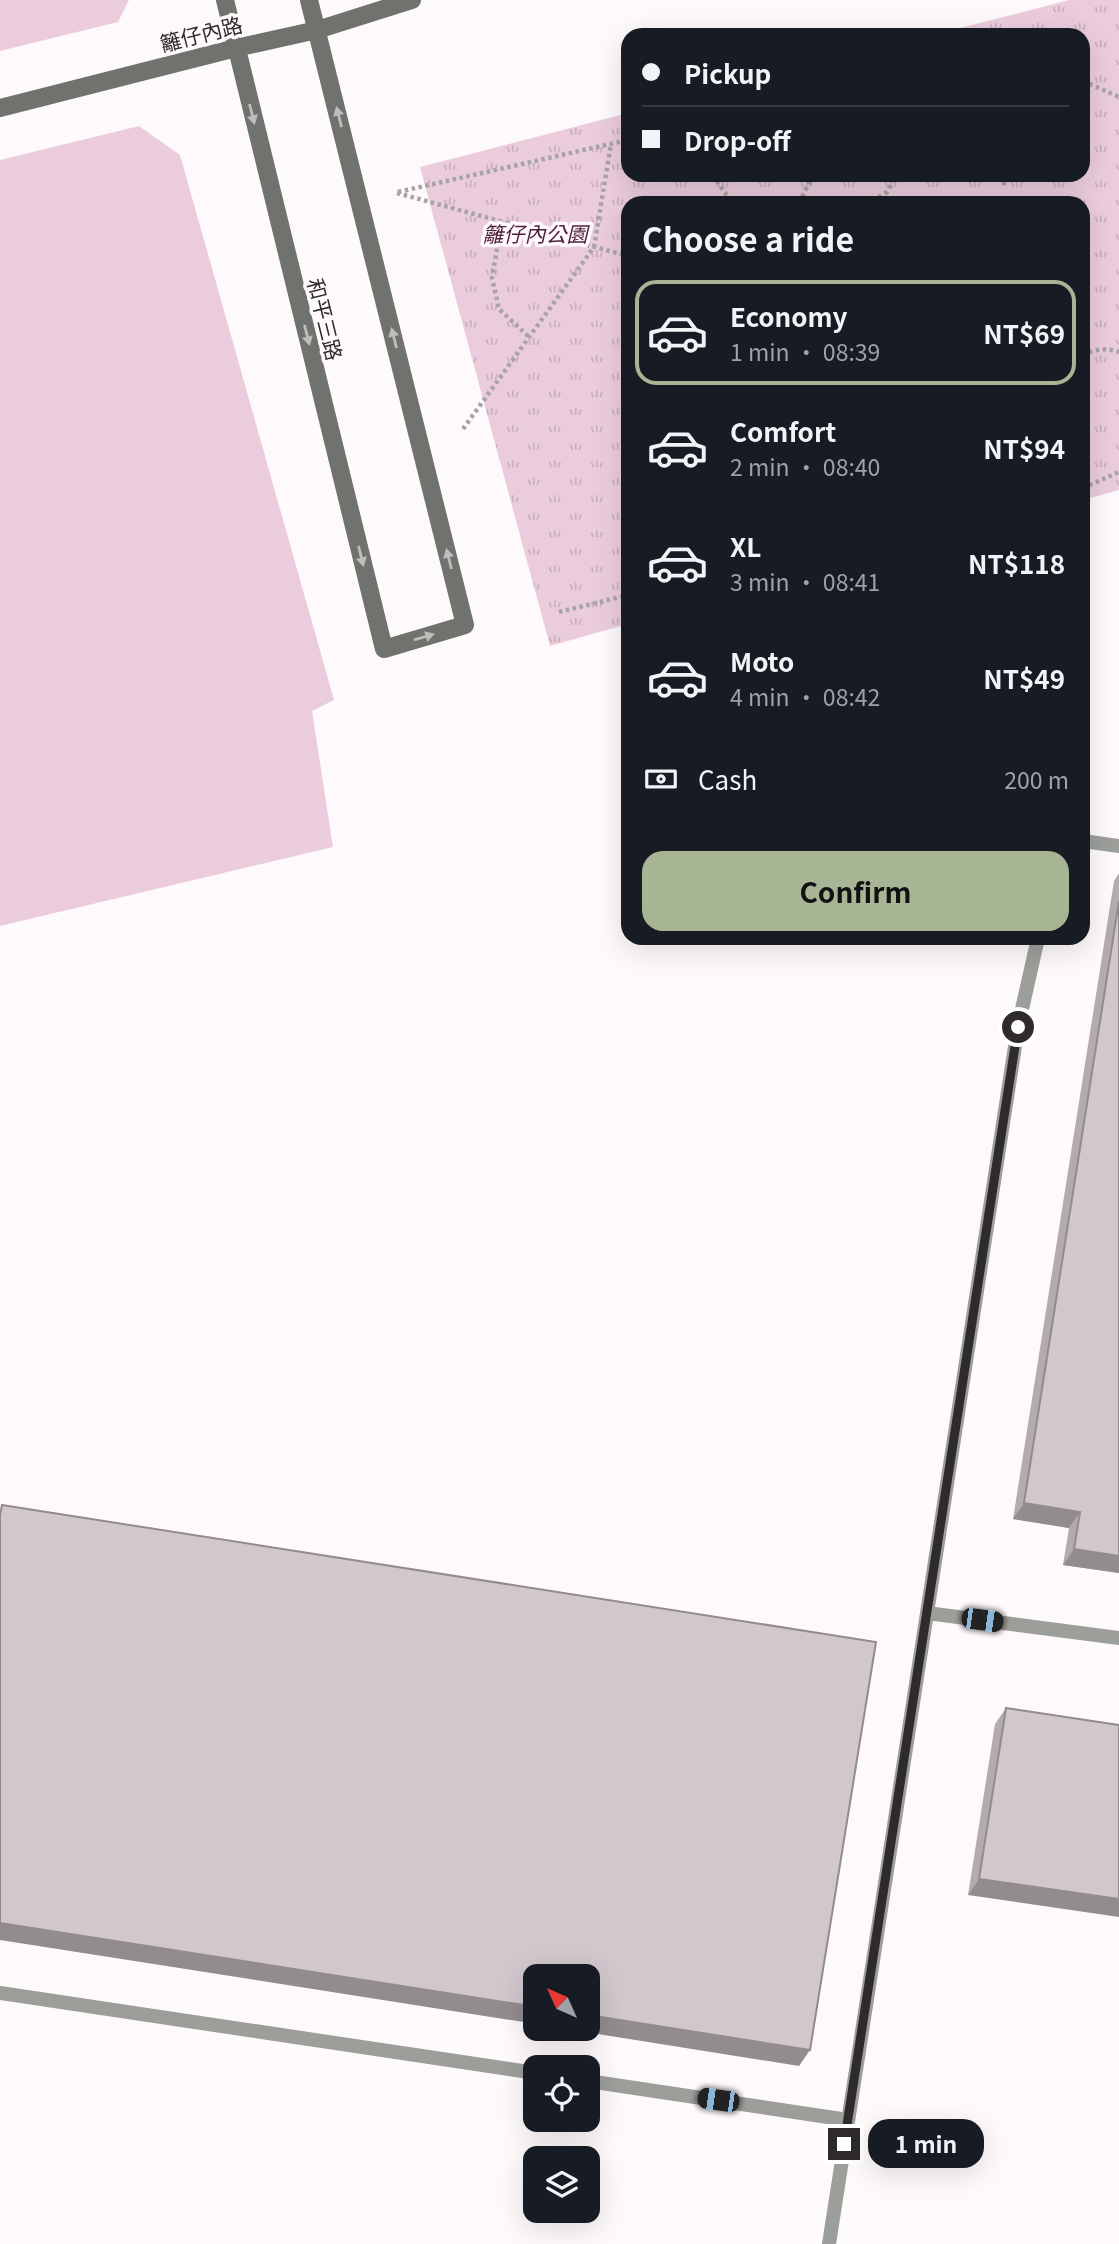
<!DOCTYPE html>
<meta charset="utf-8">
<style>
:root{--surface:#171b24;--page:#242831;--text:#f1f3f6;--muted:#9ea1a6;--line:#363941;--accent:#a7b594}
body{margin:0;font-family:Georgia,"Noto Sans TC",serif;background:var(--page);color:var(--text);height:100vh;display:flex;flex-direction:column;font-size:26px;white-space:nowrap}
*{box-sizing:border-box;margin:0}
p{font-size:23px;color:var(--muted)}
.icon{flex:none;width:38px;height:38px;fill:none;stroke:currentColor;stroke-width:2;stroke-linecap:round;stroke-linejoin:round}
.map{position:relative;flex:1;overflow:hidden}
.details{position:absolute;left:621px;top:196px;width:469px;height:749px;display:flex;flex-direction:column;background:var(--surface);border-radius:21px;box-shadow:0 7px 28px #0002}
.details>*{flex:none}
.banner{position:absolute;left:621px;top:28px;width:469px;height:154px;border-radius:21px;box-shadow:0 7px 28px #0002;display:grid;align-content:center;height:154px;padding:0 21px;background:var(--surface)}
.needle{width:46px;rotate:315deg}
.controls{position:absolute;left:523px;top:1964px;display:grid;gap:14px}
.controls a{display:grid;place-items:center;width:77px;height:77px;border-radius:14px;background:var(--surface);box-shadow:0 7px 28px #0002;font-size:35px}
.end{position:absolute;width:32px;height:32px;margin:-16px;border:9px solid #2f2b2d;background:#fff;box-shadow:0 0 0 4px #fff}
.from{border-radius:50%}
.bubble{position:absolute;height:49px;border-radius:21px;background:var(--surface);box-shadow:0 7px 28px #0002;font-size:23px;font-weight:700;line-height:49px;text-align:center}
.car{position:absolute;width:21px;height:42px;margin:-21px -10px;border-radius:9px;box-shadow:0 0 5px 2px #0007;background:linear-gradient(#222 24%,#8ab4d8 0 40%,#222 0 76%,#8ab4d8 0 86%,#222 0)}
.banner b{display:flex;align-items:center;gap:24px;height:66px;font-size:26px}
.banner b+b{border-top:2px solid var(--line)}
.banner i{width:18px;height:18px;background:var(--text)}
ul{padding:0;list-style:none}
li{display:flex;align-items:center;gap:21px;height:105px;margin:0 14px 10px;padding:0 7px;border:4px solid transparent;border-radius:21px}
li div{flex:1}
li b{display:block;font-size:26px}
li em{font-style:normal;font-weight:700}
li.selected{border-color:var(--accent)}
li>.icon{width:63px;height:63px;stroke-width:1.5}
h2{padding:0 21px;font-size:32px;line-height:84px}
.pay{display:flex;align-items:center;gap:18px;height:77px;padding:0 21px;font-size:26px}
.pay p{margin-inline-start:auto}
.action{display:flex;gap:14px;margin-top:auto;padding:14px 21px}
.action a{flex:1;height:80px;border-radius:21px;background:var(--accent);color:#111;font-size:28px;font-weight:700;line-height:80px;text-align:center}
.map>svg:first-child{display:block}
</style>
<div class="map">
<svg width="1119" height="2244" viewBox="0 0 1119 2244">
<defs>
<pattern id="park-tufts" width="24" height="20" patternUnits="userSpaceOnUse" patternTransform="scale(1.75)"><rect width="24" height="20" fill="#ebccdc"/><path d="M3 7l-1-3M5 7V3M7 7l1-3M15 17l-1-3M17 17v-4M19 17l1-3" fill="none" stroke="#caafbd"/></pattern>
</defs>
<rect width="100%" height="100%" fill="#fefafc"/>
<!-- grass -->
<path fill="#ebccdc" d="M 0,0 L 129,0 L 118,22 L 0,51 Z
M 139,126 L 180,155 L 334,700 L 312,711 L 333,847 L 0,926 L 0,160 Z"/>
<!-- park -->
<path fill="url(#park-tufts)" d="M 1069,0 L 1119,0 L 1119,490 L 1083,500 L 1083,203 L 628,203 L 628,624 L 550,646 L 420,167 L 628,113 L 628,175 L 1083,175 L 1083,35 L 933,35 Z"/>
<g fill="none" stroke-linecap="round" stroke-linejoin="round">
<!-- path -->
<path stroke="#a8a4a6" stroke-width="4.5" stroke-dasharray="3.5 3.5" stroke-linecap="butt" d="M 1083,81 L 1119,97
M 713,175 L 732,203
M 1002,175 L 1005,188
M 1065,175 L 1065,176
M 398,192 L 628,140
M 397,193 L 628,256
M 1045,198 L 1046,203
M 799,203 L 813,175
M 803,203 L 810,200 L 874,200 L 887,192 L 897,175
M 502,221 L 492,278 L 499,309 L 529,337
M 1083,356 C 1094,348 1107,348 1119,352
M 463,429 L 594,247 L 611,144
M 1083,488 L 1119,472
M 559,612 L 628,595"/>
<!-- lane -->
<path stroke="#9c9e9a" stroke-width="14" d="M 1083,841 L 1119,846
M 927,1613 L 1119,1638
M 0,1993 L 536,2073
M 588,2081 L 848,2120
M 829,2244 L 1018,1027 L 1038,938"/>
<!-- secondary -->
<path stroke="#6f726d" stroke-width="18" d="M 225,0 L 384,649 L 465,625 L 309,0
M 0,108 L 236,48 L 317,30 L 412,0"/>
</g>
<!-- wall -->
<path fill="#b4abaf" d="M 1119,873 L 1119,1573 L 1063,1565 L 1069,1528 L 1013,1519 L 1114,881 Z
M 1006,1708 L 1119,1725 L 968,1895 L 995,1724 Z"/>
<!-- shaded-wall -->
<path fill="#928b8f" d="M 1024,1503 L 1080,1512 L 1069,1528 L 1013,1519 Z
M 1074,1549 L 1119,1556 L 1119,1573 L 1063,1565 Z
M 979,1879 L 1119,1899 L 1119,1917 L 968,1895 Z
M 0,1923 L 536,2007 L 536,2024 L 0,1940 Z
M 588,2015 L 810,2050 L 799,2066 L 560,2028 L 588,2028 Z"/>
<!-- building -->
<path fill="#d1c7cc" stroke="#928b8f" stroke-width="2" d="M 1119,901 L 1119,1556 L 1074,1549 L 1080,1512 L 1024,1503 Z
M 2,1505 L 876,1642 L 810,2050 L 588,2015 L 588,1976 L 536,1976 L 536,2007 L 0,1923 L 0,1515 Z
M 1006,1708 L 1119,1725 L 1119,1899 L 979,1879 Z"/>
<!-- one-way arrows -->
<defs><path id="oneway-solid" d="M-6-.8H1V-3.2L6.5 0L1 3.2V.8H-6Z" transform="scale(1.75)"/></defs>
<g fill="#bebdbc">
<use href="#oneway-solid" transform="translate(252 114) rotate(76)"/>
<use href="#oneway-solid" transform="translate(339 117) rotate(-104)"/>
<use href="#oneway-solid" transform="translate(307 335) rotate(76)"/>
<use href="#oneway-solid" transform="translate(394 338) rotate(-104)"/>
<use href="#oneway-solid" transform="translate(361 556) rotate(76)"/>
<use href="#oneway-solid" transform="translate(449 559) rotate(-104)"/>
<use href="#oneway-solid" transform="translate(424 637) rotate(-16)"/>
</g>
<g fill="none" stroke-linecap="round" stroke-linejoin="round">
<!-- route -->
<path stroke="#2f2b2d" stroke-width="9" d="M 844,2144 L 1018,1027"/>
</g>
<g text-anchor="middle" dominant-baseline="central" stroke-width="7" stroke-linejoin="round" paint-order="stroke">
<!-- street labels -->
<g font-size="21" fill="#2f2b2d" stroke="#fefafc">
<text transform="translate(201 33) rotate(-14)">籬仔內路</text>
<text transform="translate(326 319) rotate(76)">和平三路</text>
</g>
<!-- park labels -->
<g font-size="21" font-style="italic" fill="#51203d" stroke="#fefafc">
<text x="535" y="233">籬仔內公園</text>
</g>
</g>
</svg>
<div class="controls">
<a><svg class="needle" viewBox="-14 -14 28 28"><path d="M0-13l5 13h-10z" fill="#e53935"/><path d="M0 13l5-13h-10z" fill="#9ea1a6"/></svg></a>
<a><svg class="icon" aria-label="locate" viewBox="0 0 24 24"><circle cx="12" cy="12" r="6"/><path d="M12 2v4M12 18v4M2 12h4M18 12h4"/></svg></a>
<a><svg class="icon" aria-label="layers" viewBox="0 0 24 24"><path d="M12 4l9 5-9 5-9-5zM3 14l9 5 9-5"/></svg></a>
</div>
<i class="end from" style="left:1018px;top:1027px"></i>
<i class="end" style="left:844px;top:2144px"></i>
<div class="bubble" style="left:868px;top:2119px;width:116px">1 min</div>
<i class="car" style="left:982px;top:1620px;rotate:98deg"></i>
<i class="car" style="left:718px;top:2100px;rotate:278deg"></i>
<div class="banner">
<b><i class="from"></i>Pickup</b>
<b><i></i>Drop-off</b>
</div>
<section class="details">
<h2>Choose a ride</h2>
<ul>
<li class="selected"><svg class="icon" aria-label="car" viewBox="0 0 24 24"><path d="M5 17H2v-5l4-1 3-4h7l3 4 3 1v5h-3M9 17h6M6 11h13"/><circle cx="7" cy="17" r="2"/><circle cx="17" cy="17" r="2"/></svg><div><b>Economy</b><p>1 min · 08:39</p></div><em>NT$69</em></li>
<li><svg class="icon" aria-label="car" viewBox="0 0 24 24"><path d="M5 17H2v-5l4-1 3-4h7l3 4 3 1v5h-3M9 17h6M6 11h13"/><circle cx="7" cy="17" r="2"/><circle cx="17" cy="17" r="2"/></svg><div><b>Comfort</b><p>2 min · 08:40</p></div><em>NT$94</em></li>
<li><svg class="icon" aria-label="car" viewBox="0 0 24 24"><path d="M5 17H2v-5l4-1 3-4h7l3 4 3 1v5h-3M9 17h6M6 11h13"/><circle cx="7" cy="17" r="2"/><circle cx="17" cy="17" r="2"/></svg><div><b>XL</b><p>3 min · 08:41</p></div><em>NT$118</em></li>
<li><svg class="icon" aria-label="car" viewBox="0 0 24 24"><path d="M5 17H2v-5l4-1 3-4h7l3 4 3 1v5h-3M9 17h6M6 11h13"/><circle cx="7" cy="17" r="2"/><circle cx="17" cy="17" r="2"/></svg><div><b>Moto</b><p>4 min · 08:42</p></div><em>NT$49</em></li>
</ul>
<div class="pay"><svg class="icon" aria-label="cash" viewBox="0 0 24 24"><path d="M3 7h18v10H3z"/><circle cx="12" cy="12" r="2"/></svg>Cash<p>200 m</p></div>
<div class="action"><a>Confirm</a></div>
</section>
</div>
